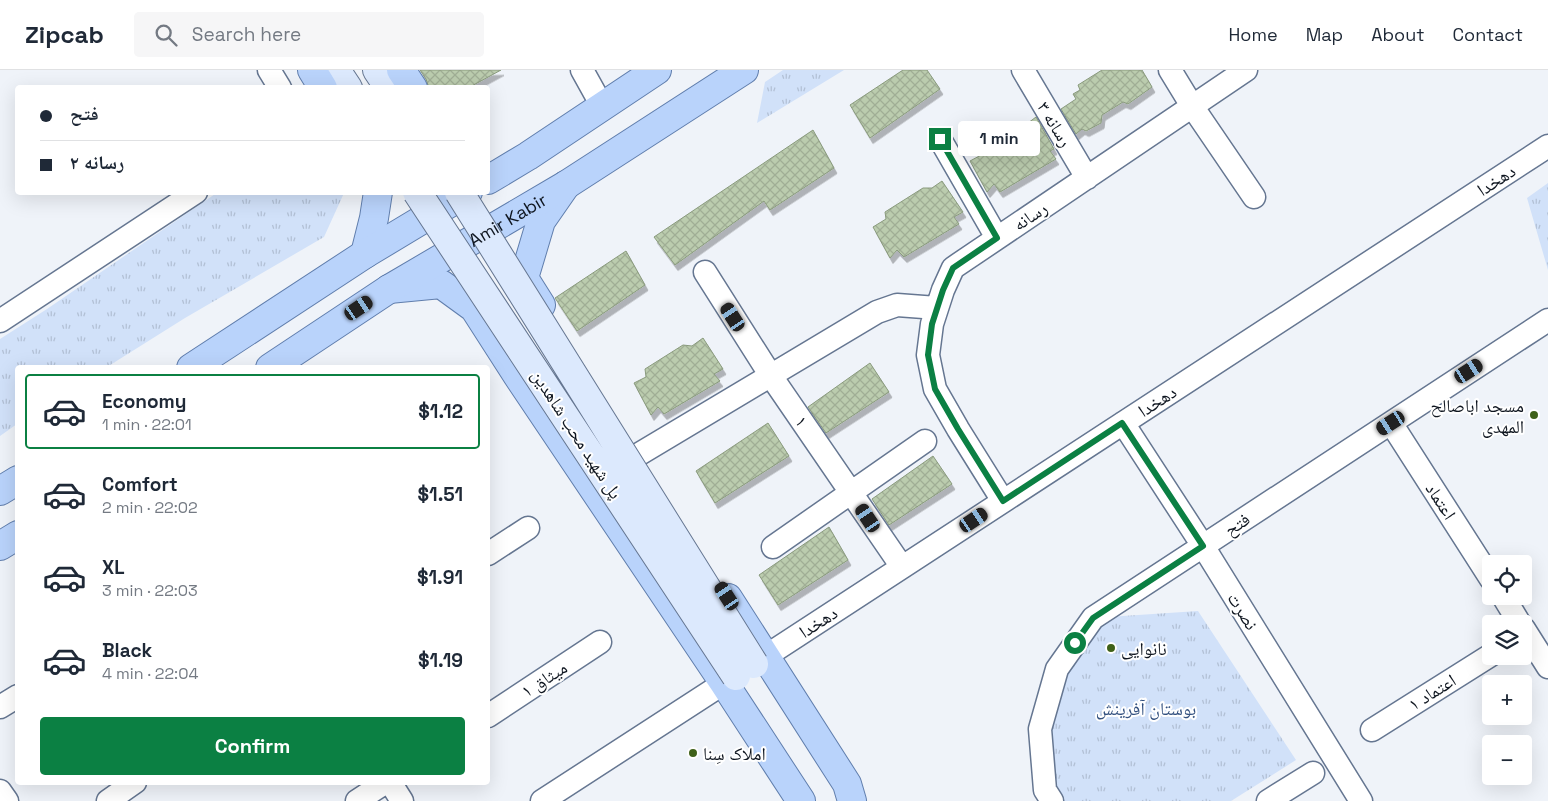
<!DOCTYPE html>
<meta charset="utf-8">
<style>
:root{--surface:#fff;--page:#f6f6f7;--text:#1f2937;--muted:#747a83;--line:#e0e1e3;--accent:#0b8043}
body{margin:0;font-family:"Space Grotesk","Noto Naskh Arabic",sans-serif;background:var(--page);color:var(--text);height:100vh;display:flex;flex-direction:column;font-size:19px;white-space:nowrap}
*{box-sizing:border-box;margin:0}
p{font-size:16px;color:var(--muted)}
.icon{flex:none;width:28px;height:28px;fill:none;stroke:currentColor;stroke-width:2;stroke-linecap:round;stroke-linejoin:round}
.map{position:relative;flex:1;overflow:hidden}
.sheet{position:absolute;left:15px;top:295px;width:475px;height:420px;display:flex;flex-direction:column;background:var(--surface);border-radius:5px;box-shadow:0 5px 20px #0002}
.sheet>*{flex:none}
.hud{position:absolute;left:15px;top:15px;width:475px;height:110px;border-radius:5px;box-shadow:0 5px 20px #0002;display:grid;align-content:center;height:110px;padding:0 25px;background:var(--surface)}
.fabs{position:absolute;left:1482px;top:485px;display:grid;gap:10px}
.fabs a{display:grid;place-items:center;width:50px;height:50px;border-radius:5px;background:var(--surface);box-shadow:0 5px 20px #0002;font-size:25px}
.end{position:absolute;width:22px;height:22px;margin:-11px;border:6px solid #0b8043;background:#fff;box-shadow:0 0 0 2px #fff}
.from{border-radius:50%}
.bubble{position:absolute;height:35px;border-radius:5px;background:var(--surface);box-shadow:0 5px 20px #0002;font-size:16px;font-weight:700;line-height:35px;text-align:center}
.car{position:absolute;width:15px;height:30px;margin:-15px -8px;border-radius:6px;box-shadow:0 0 4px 1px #0007;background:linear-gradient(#222 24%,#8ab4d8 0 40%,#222 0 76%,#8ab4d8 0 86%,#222 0)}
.hud b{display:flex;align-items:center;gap:18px;height:48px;font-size:19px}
.hud b+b{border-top:1px solid var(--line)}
.hud i{width:12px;height:12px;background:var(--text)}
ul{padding:9px 0 0;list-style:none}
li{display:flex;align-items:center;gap:15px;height:75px;margin:0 10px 8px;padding:0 15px;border:2px solid transparent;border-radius:5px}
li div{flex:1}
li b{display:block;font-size:19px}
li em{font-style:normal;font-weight:700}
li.on{border-color:var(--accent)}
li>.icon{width:45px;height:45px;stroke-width:1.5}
.action{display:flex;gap:10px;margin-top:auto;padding:10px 25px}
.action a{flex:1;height:58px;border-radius:5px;background:var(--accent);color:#fff;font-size:20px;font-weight:700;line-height:58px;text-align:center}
header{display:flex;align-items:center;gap:30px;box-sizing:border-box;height:70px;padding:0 25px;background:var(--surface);border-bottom:1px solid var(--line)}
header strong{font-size:24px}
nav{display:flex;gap:28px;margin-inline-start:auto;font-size:18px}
.search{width:350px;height:45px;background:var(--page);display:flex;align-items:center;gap:12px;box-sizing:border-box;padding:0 18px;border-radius:5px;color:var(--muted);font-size:19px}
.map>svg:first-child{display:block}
</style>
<header>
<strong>Zipcab</strong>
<div class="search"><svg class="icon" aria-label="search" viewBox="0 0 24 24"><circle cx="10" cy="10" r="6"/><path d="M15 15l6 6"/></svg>Search here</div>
<nav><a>Home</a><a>Map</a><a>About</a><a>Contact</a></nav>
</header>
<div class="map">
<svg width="1548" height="731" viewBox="0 0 1548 731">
<defs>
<pattern id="park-tufts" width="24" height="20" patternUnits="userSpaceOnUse" patternTransform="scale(1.25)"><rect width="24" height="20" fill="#d1e1f9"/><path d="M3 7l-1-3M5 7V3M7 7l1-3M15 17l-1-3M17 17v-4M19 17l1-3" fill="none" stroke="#b2c0d5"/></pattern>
<pattern id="building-cross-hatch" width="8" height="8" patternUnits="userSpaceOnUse" patternTransform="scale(1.25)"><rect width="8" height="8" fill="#bbccae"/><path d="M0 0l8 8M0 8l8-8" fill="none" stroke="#a0ae95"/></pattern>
<filter id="shadow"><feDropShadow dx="3" dy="5.5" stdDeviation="0" flood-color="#0004"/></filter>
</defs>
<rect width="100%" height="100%" fill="#eff3f9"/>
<!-- park -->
<path fill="url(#park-tufts)" d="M 783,0 L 844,0 L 757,53 L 765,12 Z
M 1548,113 L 1548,200 L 1527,128 Z
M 218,122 L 344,123 L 324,167 L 185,248 L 107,297 L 18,298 L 17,354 L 0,366 L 0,269 L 47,239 Z
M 1198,541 L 1296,690 L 1231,731 L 1052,731 L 1045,720 L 1057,599 L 1093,548 Z"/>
<!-- building -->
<path fill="url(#building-cross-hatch)" stroke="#899a7d" filter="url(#shadow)" d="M 420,0 L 501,0 L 468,18 L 429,18 L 426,9 Z
M 903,0 L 927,0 L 940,19 L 870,68 L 850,35 Z
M 1102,0 L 1142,0 L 1152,17 L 1128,34 L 1123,32 L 1102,45 L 1101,53 L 1086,61 L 1082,59 L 1076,64 L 1061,39 L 1076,29 L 1073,24 L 1080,20 L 1078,15 Z
M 1036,47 L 1054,79 L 1050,81 L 1056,89 L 1000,122 L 994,114 L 987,122 L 970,91 L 983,84 L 981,76 L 1019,52 L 1028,53 Z
M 813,60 L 834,98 L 770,140 L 764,131 L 675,195 L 654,167 Z
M 942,111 L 963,142 L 954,147 L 959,154 L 904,187 L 897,180 L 890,188 L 873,157 L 886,149 L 885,142 L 923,118 L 932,118 Z
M 626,181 L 645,215 L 577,261 L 555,228 Z
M 703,268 L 723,299 L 714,304 L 720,311 L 664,344 L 658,337 L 651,345 L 634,313 L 646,307 L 645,299 L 683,275 L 692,276 Z
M 870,293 L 889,322 L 826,363 L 808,337 Z
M 768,353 L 789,386 L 715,433 L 696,401 Z
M 933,386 L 952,414 L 889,455 L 872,429 Z
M 829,457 L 848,490 L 778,535 L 759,505 Z"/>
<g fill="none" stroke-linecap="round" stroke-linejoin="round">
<defs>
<path id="street" d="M 269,0 L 280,18
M 582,0 L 602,36
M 1023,0 L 1087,108
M 1170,0 L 1192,36 L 1254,127
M 940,69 L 997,168
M 705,202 L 771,306 L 902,497
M 0,251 L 196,122
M 1123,353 L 1203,476 L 1361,731
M 1391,353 L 1491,509
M 636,386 L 877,242 L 897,235 L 937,238
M 1003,431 L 958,359 L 935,319 L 928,285 L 932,254 L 943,220 L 953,198 L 1246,0
M 773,477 L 925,371
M 488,484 L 528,458
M 1503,526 L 1520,554
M 1524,559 L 1548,597
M 766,586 L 1548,76
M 0,637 L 18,626
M 488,646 L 600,572
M 1372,660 L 1491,585
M 390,712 L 402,731
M 0,721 L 7,731
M 108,731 L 135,712
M 357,731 L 386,712
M 542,731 L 724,613
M 1052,731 L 1045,720 L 1040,659 L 1057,599 L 1093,548 L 1548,250
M 1268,731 L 1313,703"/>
<path id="secondary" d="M 336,0 L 348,18
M 377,0 L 389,18"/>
<g id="primary">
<path d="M 312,0 L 323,18"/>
<path d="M 401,0 L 413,18"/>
<path d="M 488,110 L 528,86 L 657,0"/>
<path d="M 365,184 L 374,148 L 378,122"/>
<path d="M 389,219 L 441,214 L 474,238 L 517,305 L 724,613 L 801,731"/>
<path d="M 541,235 L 524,208 L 541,151 L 566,115"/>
<path d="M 191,298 L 365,184 L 468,122"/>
<path id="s1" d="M 270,298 L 389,219 L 566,115 L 744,0"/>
<path d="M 0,421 L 18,410"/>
<path d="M 0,476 L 18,465"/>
<path d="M 728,528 L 847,714 L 852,731"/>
</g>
</defs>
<!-- street casing -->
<use href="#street" stroke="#657691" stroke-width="25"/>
<!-- secondary casing -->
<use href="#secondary" stroke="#657691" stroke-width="30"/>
<!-- primary casing -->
<use href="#primary" stroke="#607ead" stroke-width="30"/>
<!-- street -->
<use href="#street" stroke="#fff" stroke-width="22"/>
<!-- secondary -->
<use href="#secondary" stroke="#dce9fd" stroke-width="28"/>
<!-- primary -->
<use href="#primary" stroke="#b9d3fb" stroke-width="28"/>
<defs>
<path id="secondary-bridge" d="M 417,122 L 736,606
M 459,122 L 754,594"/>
</defs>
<!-- secondary-bridge casing -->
<use href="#secondary-bridge" stroke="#657691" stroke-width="30" stroke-linecap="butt"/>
<!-- secondary-bridge -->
<use href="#secondary-bridge" stroke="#dce9fd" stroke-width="28"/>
</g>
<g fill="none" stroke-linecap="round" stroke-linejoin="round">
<!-- route -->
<path stroke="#0b8043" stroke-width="6" d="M 940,69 L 997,168 L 953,198 L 943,220 L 932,254 L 928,285 L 935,319 L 958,359 L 1003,431 L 1122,353 L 1203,476 L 1093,548 L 1075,573"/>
</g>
<!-- markers -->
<g fill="#3f6119" stroke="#fff" stroke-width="2">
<circle cx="1534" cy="345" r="5"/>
<circle cx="1111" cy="578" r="5"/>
<circle cx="693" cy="683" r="5"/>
</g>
<g text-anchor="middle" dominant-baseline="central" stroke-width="4" stroke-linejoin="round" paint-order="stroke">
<!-- street labels -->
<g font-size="18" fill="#0f1620" stroke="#fff">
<text transform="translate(1055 54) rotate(59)">رسانه ۳</text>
<text transform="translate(1496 110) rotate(-33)">دهخدا</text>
<text transform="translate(1030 146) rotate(-34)">رسانه</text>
<text stroke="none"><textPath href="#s1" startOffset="280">Amir Kabir</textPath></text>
<text transform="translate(1157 331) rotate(-33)">دهخدا</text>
<text transform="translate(802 351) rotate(56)">۱</text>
<text transform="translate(577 364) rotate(57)">پل شهید محب شاهدین</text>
<text transform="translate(1441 431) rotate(57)">اعتماد</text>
<text transform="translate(1237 454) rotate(-33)">فتح</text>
<text transform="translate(1243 541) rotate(58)">نصرت</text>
<text transform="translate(818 552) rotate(-33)">دهخدا</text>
<text transform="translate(544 609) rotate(-33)">میثاق ۱</text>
<text transform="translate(1432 622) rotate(-32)">اعتماد ۱</text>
</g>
<!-- poi labels -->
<g font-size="18" fill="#0f1620" stroke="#fff" text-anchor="start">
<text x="1524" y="335" text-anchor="end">مسجد اباصالح<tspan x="1524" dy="21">المهدی</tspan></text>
<text x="1121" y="578">نانوایی</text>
<text x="703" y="683">املاک سِنا</text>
</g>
<!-- park labels -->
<g font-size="18" fill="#32507f" stroke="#fff">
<text x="1146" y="638">بوستان آفرینش</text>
</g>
</g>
</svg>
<div class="fabs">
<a><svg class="icon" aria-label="locate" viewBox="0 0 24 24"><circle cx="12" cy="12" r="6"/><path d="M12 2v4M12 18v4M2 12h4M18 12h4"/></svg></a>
<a><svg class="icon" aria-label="layers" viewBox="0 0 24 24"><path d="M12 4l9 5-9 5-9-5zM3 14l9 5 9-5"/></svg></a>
<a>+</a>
<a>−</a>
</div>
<i class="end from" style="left:1075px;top:573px"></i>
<i class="end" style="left:940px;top:69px"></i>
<div class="bubble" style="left:958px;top:51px;width:82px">1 min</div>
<i class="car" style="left:359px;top:238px;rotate:56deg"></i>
<i class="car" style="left:733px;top:247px;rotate:327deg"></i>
<i class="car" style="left:1469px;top:301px;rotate:57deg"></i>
<i class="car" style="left:1391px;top:353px;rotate:237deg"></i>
<i class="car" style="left:868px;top:448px;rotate:326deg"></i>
<i class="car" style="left:974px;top:450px;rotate:56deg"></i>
<i class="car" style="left:727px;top:526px;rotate:327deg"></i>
<div class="hud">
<b><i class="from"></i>فتح</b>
<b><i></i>رسانه ۲</b>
</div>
<section class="sheet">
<ul>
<li class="on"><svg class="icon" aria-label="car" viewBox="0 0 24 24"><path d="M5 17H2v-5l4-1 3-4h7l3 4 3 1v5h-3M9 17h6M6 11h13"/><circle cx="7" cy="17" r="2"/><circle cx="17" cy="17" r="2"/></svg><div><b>Economy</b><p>1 min · 22:01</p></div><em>$1.12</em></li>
<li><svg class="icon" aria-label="car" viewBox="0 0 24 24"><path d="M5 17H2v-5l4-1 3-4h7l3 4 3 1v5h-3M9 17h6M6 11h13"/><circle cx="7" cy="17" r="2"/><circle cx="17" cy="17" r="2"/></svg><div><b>Comfort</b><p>2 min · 22:02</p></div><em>$1.51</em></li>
<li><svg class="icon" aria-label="car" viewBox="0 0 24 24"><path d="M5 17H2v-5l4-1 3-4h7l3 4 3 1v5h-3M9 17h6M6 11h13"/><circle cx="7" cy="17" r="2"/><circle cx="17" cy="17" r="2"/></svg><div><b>XL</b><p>3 min · 22:03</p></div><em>$1.91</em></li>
<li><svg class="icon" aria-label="car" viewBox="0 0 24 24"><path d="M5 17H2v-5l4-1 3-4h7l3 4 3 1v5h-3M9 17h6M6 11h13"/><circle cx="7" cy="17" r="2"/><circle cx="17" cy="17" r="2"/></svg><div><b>Black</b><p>4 min · 22:04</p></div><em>$1.19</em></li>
</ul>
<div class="action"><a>Confirm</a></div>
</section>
</div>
